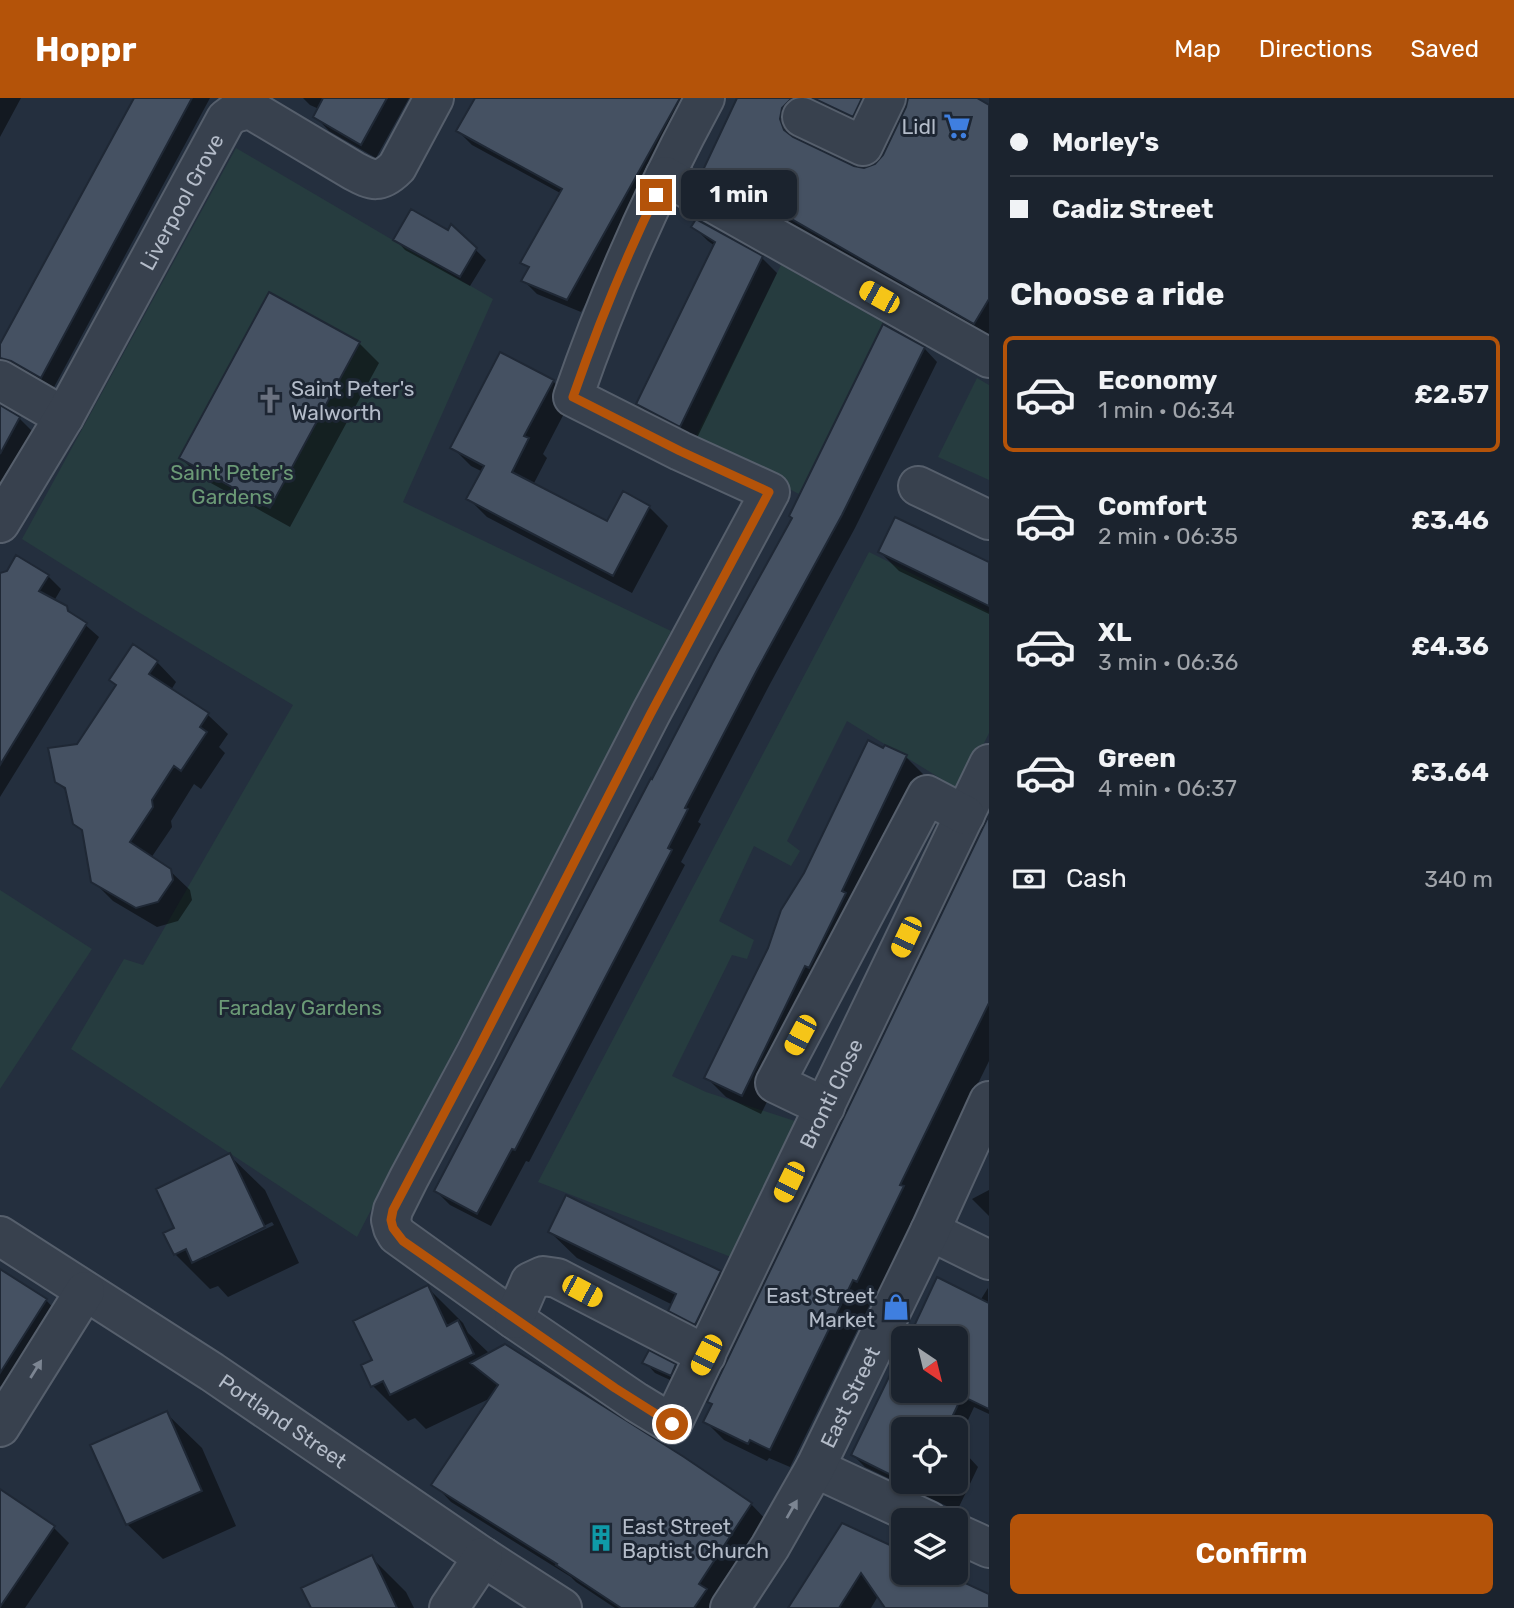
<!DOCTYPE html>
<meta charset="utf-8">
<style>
:root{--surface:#1b232e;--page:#242b36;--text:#f1f3f6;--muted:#a0a4aa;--line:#39404a;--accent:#b45309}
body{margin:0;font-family:Rubik,sans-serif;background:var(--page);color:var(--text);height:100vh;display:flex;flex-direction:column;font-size:26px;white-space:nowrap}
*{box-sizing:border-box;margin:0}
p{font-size:23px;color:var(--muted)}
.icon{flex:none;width:38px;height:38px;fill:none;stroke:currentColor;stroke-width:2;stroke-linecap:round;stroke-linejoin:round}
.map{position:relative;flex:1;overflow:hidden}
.details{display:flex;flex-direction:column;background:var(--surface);width:525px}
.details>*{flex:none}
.guide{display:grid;align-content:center;height:154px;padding:0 21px;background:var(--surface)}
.needle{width:46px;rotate:145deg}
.tools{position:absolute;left:891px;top:1228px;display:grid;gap:14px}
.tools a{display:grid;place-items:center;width:77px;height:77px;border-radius:10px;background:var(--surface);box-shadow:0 2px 5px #0004,0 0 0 2px var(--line);font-size:35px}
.end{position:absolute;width:32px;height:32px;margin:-16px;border:9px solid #b45309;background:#fff;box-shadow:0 0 0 4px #fff}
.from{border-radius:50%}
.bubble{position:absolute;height:49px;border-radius:10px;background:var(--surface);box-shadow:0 2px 5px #0004,0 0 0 2px var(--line);font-size:23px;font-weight:700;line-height:49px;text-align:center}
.car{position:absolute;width:21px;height:42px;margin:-21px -10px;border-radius:9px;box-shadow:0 0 5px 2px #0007;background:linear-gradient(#f5c518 24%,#345 0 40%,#f5c518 0 76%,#345 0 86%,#f5c518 0)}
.guide b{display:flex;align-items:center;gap:24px;height:66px;font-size:26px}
.guide b+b{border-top:2px solid var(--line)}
.guide i{width:18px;height:18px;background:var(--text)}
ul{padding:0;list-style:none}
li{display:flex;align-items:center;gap:21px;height:116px;margin:0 14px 10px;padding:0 7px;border:4px solid transparent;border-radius:10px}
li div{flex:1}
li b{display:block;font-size:26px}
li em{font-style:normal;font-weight:700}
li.current{border-color:var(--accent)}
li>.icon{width:63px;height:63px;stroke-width:1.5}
h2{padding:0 21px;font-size:32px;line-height:84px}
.pay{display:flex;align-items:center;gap:18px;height:77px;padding:0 21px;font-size:26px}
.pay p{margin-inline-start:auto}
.primary-button{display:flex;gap:14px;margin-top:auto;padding:14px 21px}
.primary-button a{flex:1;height:80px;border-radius:10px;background:var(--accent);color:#fff;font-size:28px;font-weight:700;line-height:80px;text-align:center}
header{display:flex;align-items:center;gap:42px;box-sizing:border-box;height:98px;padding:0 35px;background:var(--accent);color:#fff}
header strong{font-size:33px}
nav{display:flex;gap:38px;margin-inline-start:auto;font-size:24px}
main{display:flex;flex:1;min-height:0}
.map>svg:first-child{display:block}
</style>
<header>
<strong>Hoppr</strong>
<nav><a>Map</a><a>Directions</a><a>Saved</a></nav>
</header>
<main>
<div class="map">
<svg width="989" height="1510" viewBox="0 0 989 1510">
<rect width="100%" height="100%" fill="#242f3e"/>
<!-- green -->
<path fill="#263c3f" d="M 236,50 L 493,201 L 403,404 L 671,533 L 357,1139 L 71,951 L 124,861 L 143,867 L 293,607 L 135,512 L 22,441 Z
M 781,167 L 884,225 L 799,396 L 694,342 Z
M 977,280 L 989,287 L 989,382 L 938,359 Z
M 869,454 L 989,514 L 989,635 L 961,693 L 847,623 L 787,743 L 800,753 L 791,768 L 754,748 L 719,823 L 754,842 L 747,861 L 732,857 L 672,978 L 706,994 L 798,1024 L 731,1159 L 538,1084 Z
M 0,792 L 92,851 L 0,991 Z"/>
<!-- shadow -->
<path fill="#0007" fill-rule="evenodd" d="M 0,0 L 21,0 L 0,39 Z
M 136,0 L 210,0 L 53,291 L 0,269 L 0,250 Z
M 303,0 L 409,0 L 376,60 L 329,33 L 315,18 L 319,11 L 310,7 Z
M 477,0 L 701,0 L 581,214 L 537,196 L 524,183 L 530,171 L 523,164 L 562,96 L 472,47 L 458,33 Z
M 742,0 L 887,0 L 868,33 L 798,25 L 795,38 L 797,43 L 853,69 L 866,71 L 877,67 L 884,58 L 907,10 L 909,0 L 974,0 L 989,9 L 989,240 L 802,132 L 801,135 L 738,99 L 721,85 L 706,69 Z
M 693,128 L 762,160 L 777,175 L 696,342 L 654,321 L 638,306 L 715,148 L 708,143 Z
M 452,129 L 486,162 L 470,188 L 405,152 L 395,141 L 448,134 Z
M 359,245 L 379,265 L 290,429 L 200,379 L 181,360 Z
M 924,250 L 937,264 L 855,430 L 770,586 L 698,724 L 701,726 L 681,764 L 685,767 L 529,1064 L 526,1063 L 491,1128 L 450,1107 L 436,1093 Z
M 553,283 L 571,302 L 543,356 L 547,360 L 533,387 L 607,426 L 649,409 L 668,428 L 632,495 L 487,419 L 469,401 L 483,374 L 471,368 L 452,349 Z
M 0,309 L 20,321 L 32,333 L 0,385 Z
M 880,454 L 989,466 L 989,516 L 899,473 Z
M 17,459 L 48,478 L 61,491 L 54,503 L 66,510 L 99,539 L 0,699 L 0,486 Z
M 157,564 L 176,584 L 171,592 L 208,617 L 228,636 L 219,649 L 225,655 L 201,691 L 194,686 L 171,723 L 172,729 L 151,760 L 169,772 L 190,792 L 192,802 L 178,823 L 157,829 L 113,803 L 93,783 L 85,736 L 75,726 L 67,694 L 57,683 L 78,648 Z
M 906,659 L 925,678 L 761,1016 L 726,999 L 706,979 L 769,850 Z
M 989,721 L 989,963 L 919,1106 L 922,1109 L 877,1202 L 873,1200 L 790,1369 L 769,1360 L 767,1363 L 724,1342 L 705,1323 Z
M 229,1057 L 265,1092 L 299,1165 L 228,1199 L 218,1188 L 210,1191 L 175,1156 L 177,1131 ZM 272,1124 L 274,1127 L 205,1160 L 205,1156 Z
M 989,1092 L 989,1118 L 972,1101 Z
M 550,1134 L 720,1174 L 747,1201 L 697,1239 L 670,1212 L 673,1207 L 577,1160 Z
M 0,1173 L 46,1202 L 57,1214 L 7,1292 L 0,1288 Z
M 428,1190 L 463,1225 L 468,1235 L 490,1256 L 683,1361 L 751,1406 L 768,1424 L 723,1510 L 615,1510 L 576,1484 L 571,1479 L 451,1404 L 434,1386 L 493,1299 L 426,1331 L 415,1320 L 408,1323 L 373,1288 L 363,1268 L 374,1263 Z
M 988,1190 L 989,1316 L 974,1309 L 956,1348 L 956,1332 L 903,1332 L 903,1384 L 956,1384 L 956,1351 L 966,1356 L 978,1369 L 957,1413 L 865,1369 L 853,1357 L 903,1254 L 903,1293 L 956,1293 L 956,1241 Z
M 650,1254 L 675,1268 L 686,1278 L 681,1287 L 655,1275 L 645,1264 Z
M 166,1315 L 202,1350 L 236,1428 L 163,1461 L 127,1426 Z
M 4,1396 L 54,1430 L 69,1445 L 25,1510 L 0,1510 L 0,1401 Z
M 842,1428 L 903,1455 L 903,1475 L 966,1484 L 987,1505 L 989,1501 L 989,1510 L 887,1510 L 878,1498 L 871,1510 L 790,1510 Z
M 371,1459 L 406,1494 L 414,1510 L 312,1510 Z"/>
<!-- building -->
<path fill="#455162" stroke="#1f2835" stroke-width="2" d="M 134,0 L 192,0 L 41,280 L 11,263 L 0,260 L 0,246 Z
M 323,0 L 387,0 L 361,47 L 313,19 Z
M 475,0 L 680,0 L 567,202 L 521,183 L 529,169 L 520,165 L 562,91 L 456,33 Z
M 737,0 L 792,0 L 782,10 L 780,21 L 784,32 L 793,39 L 854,68 L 864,70 L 875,66 L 883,57 L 906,9 L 908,0 L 977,0 L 989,7 L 989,201 L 974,226 L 786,118 L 785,120 L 721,84 L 723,81 L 704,70 Z
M 813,0 L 862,0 L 853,19 Z
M 411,111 L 448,132 L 451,126 L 477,150 L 460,179 L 393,142 Z
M 696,121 L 763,158 L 680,329 L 636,306 L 715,144 L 691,129 Z
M 269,194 L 360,244 L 270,410 L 179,360 Z
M 883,226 L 925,249 L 842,417 L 757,572 L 685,710 L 688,711 L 668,750 L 672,752 L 515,1052 L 512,1051 L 477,1116 L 434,1093 L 651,680 L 652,681 L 717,556 L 792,420 L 789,418 Z
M 500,254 L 554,282 L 524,338 L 529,340 L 512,374 L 607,423 L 623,393 L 650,408 L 613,478 L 466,401 L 484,368 L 450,350 Z
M 0,307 L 20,319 L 0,356 Z
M 895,419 L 989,464 L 989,508 L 878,454 Z
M 16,457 L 49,477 L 39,493 L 67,508 L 68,513 L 87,525 L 0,667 L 0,475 L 7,473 Z
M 133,546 L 158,563 L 149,576 L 209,615 L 200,629 L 207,634 L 181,673 L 174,668 L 152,702 L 153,709 L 130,744 L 171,771 L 173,782 L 158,804 L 136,810 L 91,784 L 82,732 L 73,726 L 65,690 L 55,684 L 48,650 L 77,646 L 116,587 L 109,582 Z
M 868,642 L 883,650 L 885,647 L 907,657 L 842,793 L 846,795 L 809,870 L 805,868 L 742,998 L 704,980 L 768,850 L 781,812 L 804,775 Z
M 989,717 L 989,905 L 900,1087 L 904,1088 L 857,1184 L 853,1182 L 770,1352 L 750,1342 L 748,1346 L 703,1324 L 712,1306 L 707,1304 Z
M 230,1055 L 265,1129 L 192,1165 L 186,1151 L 174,1157 L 163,1135 L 174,1130 L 156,1091 Z
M 566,1097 L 721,1173 L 695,1227 L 668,1213 L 676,1196 L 548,1134 Z
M 0,1171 L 47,1201 L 0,1275 Z
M 937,1179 L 989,1205 L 989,1311 L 962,1298 L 946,1332 L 903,1332 L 903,1383 L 851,1357 L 903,1250 L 903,1293 L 956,1293 L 956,1241 L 908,1241 Z
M 428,1187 L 447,1228 L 458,1222 L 474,1256 L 390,1297 L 383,1283 L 371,1289 L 361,1267 L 372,1262 L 353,1223 Z
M 505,1246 L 684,1359 L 752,1405 L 699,1486 L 707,1491 L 694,1510 L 621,1510 L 556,1467 L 557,1466 L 431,1387 L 498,1287 L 470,1265 Z
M 649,1252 L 676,1266 L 671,1278 L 642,1265 Z
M 167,1313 L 202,1393 L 126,1427 L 90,1347 Z
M 0,1391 L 55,1428 L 0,1509 Z
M 842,1425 L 903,1453 L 903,1475 L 951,1475 L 967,1483 L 965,1485 L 989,1496 L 989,1510 L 885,1510 L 861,1475 L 839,1510 L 788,1510 Z
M 372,1457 L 397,1510 L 311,1510 L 301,1490 Z"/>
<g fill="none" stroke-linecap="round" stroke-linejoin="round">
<defs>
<g id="minor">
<path id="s1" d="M 705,0 C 652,98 609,195 573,299 L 680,353 L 770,394 L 651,615 L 476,955 L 409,1080 L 393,1112 L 391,1122 L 393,1130 L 397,1137 L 514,1221 L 636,1304 L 672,1326 L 989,666"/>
<path d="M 802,19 L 863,48 L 886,0"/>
<path d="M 665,78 L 989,260"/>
<path d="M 0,282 L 64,319"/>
<path d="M 918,388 L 989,422"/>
<path id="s2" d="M 0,425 L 64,319 L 226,21 L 234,15 L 250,11 L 354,73 C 373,83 380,86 397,69 L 434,0"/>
<path d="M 825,1009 L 775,985 L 927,697 L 965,717"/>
<path d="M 930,1133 L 989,1162"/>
<path id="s3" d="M 0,1138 L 212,1274 L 483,1459 L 562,1510"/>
<path d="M 514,1221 L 530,1184 L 543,1178 L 557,1180 L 706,1257"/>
<path d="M 0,1329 L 85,1193"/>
<path d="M 815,1370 L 929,1423"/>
<path d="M 956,1435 L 989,1450"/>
<path d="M 449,1510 L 483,1459"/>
<path id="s4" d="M 730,1510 L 770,1449 L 815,1370 L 930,1133 L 989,1003"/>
</g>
</defs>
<!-- minor casing -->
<use href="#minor" stroke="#565f6c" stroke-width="42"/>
<!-- minor -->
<use href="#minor" stroke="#38414e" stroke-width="38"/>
</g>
<!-- one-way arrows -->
<defs><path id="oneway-solid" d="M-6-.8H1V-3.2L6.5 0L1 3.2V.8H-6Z" transform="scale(1.75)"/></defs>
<g fill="#7c8592">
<use href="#oneway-solid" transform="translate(36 1271) rotate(-58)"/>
<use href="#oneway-solid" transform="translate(792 1411) rotate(-60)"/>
</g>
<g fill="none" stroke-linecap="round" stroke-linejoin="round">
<!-- route -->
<path stroke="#b45309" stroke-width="9" d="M 656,97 C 624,163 597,230 573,299 L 680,353 L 769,394 L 651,615 L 476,955 L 393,1112 L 391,1122 L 393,1130 L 403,1143 L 615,1290 L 672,1326"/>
</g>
<!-- icons -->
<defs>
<symbol id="supermarket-bare" viewBox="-9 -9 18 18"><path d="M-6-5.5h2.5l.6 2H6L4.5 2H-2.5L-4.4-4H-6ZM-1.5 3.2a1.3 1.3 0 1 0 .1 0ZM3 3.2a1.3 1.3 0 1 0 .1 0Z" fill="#3f7fe0" stroke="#1d2633" stroke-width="2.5" paint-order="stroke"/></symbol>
<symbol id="church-bare" viewBox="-9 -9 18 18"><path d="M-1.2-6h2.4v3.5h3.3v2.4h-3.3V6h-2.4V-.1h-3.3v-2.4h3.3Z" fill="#6b7280" stroke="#1d2633" stroke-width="2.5" paint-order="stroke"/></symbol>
<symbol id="shop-bare" viewBox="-9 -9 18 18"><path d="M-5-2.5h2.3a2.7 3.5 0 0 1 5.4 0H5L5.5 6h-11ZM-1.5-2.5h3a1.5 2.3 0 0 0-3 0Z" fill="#3f7fe0" stroke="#1d2633" stroke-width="2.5" paint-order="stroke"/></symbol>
<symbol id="building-bare" viewBox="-9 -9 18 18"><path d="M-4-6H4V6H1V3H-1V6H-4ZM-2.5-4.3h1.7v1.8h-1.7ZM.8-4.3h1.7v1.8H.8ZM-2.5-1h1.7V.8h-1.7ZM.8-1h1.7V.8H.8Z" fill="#0f9aa8" stroke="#1d2633" stroke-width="2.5" paint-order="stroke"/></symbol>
</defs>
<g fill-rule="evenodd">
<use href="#supermarket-bare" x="938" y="9" width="38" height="38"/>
<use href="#church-bare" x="251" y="283" width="38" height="38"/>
<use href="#shop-bare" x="877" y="1190" width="38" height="38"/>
<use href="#building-bare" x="582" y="1421" width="38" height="38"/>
</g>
<g text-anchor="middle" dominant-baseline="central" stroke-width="6" stroke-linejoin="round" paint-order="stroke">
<!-- poi labels -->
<g font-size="21" fill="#b4bcc9" stroke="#1d2633" text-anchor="end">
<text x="936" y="28">Lidl</text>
<text x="291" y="290" text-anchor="start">Saint Peter's<tspan x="291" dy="24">Walworth</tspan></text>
<text x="875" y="1197">East Street<tspan x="875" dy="24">Market</tspan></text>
<text x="622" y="1428" text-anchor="start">East Street<tspan x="622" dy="24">Baptist Church</tspan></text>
</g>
<!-- street labels -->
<g font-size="21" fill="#b4bcc9" stroke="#1d2633">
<text stroke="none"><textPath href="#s2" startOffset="369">Liverpool Grove</textPath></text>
<text stroke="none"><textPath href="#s1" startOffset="2084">Bronti Close</textPath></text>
<text stroke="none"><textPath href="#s4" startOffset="243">East Street</textPath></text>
<text stroke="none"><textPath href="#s3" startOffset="338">Portland Street</textPath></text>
</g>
<!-- park labels -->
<g font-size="21" fill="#6b9a76" stroke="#1d2633">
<text x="232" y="374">Saint Peter's<tspan x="232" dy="24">Gardens</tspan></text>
<text x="300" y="909">Faraday Gardens</text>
</g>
</g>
</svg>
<div class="tools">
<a><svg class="needle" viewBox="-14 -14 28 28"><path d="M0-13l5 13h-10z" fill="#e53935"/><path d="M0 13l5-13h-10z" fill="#a0a4aa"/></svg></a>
<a><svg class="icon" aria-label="locate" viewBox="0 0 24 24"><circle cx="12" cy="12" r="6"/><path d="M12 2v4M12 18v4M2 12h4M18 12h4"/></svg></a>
<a><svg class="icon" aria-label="layers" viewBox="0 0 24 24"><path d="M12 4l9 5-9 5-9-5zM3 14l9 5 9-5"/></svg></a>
</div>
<i class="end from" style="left:672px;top:1326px"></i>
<i class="end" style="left:656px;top:97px"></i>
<div class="bubble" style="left:681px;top:72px;width:116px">1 min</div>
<i class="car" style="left:879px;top:199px;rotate:299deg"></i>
<i class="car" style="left:906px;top:839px;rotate:205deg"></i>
<i class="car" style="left:800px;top:937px;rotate:208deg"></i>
<i class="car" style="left:789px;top:1084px;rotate:206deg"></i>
<i class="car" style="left:582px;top:1193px;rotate:118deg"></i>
<i class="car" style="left:706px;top:1257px;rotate:207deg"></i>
</div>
<section class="details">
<div class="guide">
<b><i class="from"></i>Morley's</b>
<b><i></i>Cadiz Street</b>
</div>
<h2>Choose a ride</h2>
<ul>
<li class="current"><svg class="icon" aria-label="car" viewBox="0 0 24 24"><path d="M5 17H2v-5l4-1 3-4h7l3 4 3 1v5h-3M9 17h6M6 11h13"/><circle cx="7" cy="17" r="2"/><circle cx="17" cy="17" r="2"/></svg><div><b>Economy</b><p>1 min · 06:34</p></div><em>£2.57</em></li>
<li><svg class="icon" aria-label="car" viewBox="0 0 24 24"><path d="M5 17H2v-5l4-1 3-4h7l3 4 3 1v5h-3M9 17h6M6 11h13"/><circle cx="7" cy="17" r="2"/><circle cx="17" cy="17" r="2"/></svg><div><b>Comfort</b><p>2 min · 06:35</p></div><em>£3.46</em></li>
<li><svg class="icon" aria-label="car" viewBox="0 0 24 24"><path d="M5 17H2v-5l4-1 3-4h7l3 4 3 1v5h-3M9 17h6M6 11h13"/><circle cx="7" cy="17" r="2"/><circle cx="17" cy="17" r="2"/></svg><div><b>XL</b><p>3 min · 06:36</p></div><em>£4.36</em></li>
<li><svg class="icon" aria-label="car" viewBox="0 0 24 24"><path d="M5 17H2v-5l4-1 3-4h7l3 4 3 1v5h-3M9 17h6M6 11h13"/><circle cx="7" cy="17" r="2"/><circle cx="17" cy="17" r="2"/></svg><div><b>Green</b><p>4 min · 06:37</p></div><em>£3.64</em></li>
</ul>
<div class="pay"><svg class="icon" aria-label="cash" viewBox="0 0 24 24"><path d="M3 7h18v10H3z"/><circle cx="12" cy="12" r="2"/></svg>Cash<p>340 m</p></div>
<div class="primary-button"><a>Confirm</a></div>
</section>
</main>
